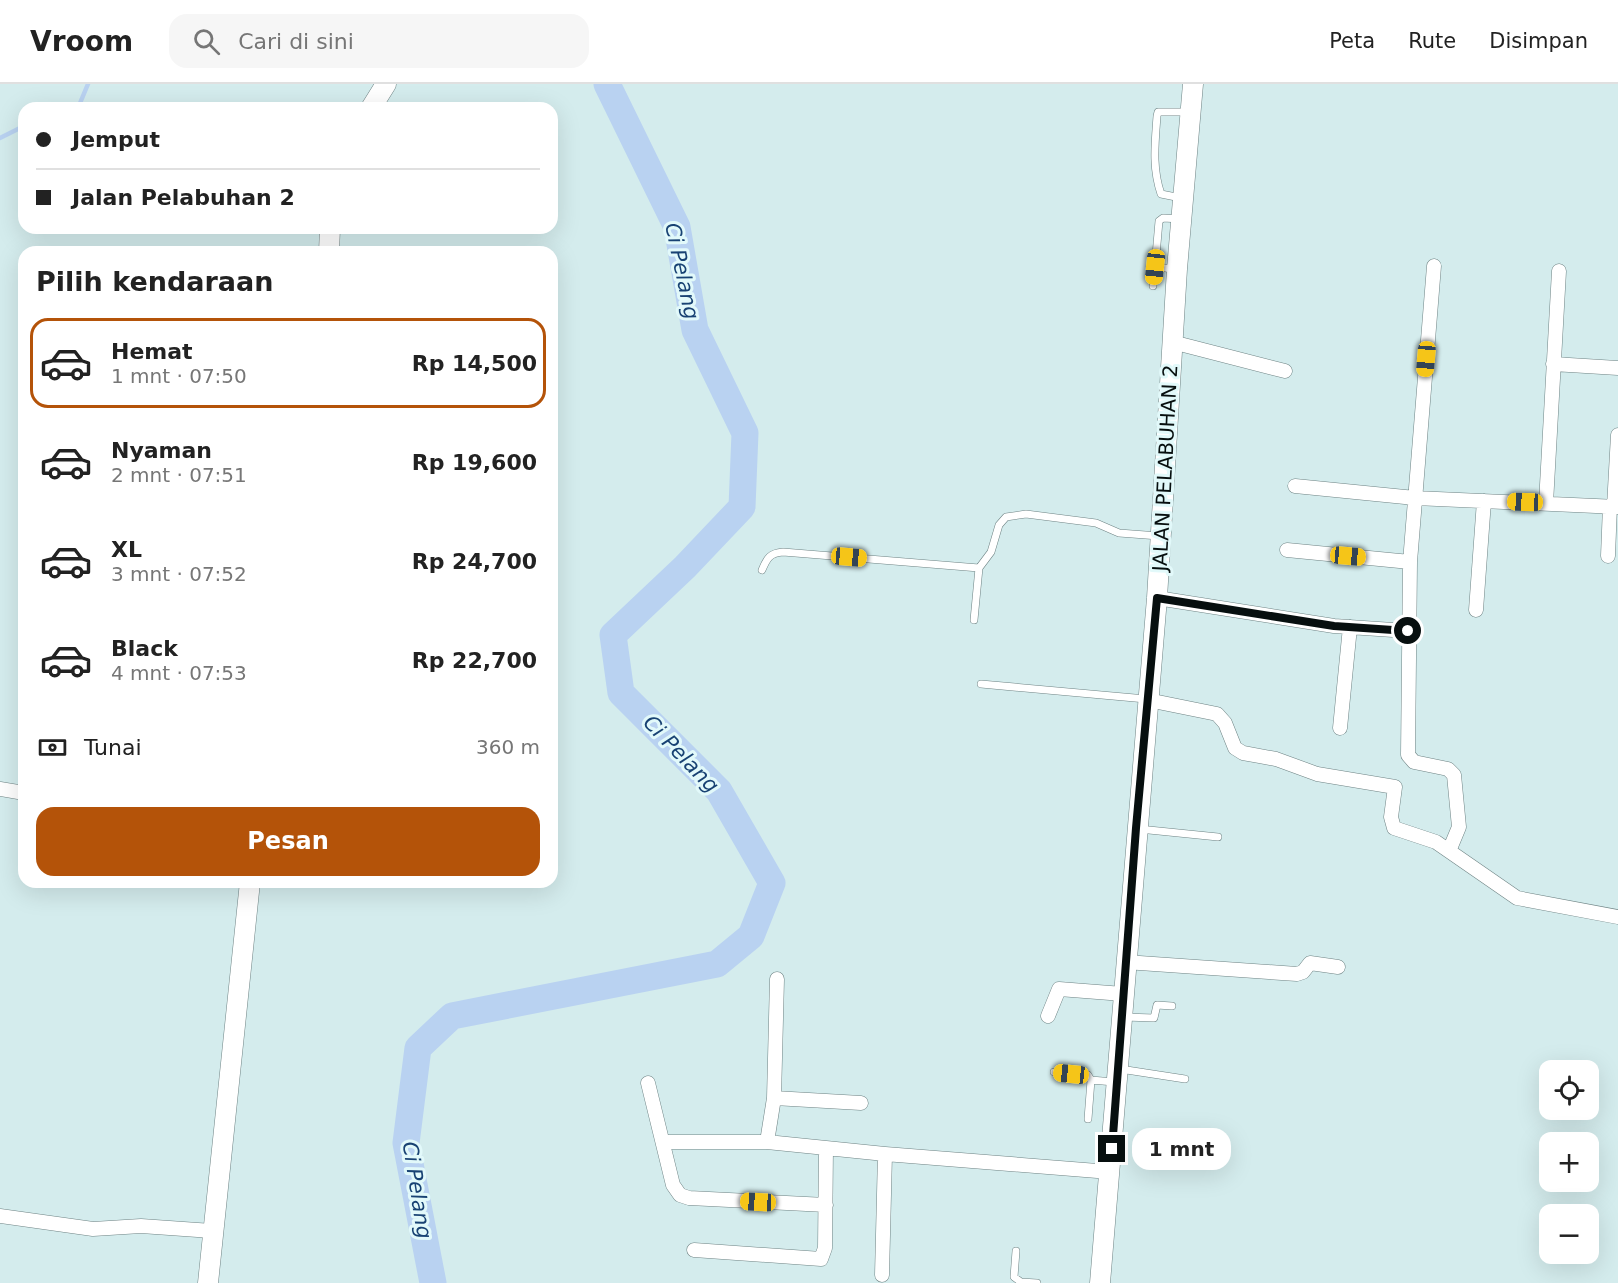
<!DOCTYPE html>
<html lang="id">
<meta charset="utf-8">
<style>
:root{--surface:#fff;--page:#f6f6f6;--text:#222;--muted:#767676;--line:#e0e0e0;--accent:#b45309}
body{margin:0;font-family:"DejaVu Sans",sans-serif;background:var(--page);color:var(--text);height:100vh;display:flex;flex-direction:column;font-size:22px;white-space:nowrap}
*{box-sizing:border-box;margin:0}
p{font-size:20px;color:var(--muted)}
.icon{flex:none;width:33px;height:33px;fill:none;stroke:currentColor;stroke-width:2;stroke-linecap:round;stroke-linejoin:round}
.map{position:relative;flex:1;overflow:hidden}
.side{position:absolute;left:18px;top:162px;width:540px;height:642px;display:flex;flex-direction:column;background:var(--surface);border-radius:18px;box-shadow:0 6px 24px #0002}
.side>*{flex:none}
.banner{position:absolute;left:18px;top:18px;width:540px;height:132px;border-radius:18px;box-shadow:0 6px 24px #0002;display:grid;align-content:center;height:132px;padding:0 18px;background:var(--surface)}
.controls{position:absolute;left:1539px;top:976px;display:grid;gap:12px}
.controls a{display:grid;place-items:center;width:60px;height:60px;border-radius:12px;background:var(--surface);box-shadow:0 6px 24px #0002;font-size:30px}
.end{position:absolute;width:27px;height:27px;margin:-14px;border:8px solid #070f0f;background:#fff;box-shadow:0 0 0 3px #fff}
.from{border-radius:50%}
.bubble{position:absolute;height:42px;border-radius:18px;background:var(--surface);box-shadow:0 6px 24px #0002;font-size:20px;font-weight:700;line-height:42px;text-align:center}
.car{position:absolute;width:18px;height:36px;margin:-18px -9px;border-radius:8px;box-shadow:0 0 4px 2px #0007;background:linear-gradient(#f5c518 24%,#345 0 40%,#f5c518 0 76%,#345 0 86%,#f5c518 0)}
.banner b{display:flex;align-items:center;gap:21px;height:57px;font-size:22px}
.banner b+b{border-top:2px solid var(--line)}
.banner i{width:15px;height:15px;background:var(--text)}
ul{padding:0;list-style:none}
li{display:flex;align-items:center;gap:18px;height:90px;margin:0 12px 9px;padding:0 6px;border:3px solid transparent;border-radius:18px}
li div{flex:1}
li b{display:block;font-size:22px}
li em{font-style:normal;font-weight:700}
li.selected{border-color:var(--accent)}
li>.icon{width:54px;height:54px;stroke-width:1.5}
h2{padding:0 18px;font-size:27px;line-height:72px}
.pay{display:flex;align-items:center;gap:15px;height:66px;padding:0 18px;font-size:22px}
.pay p{margin-inline-start:auto}
.cta{display:flex;gap:12px;margin-top:auto;padding:12px 18px}
.cta a{flex:1;height:69px;border-radius:18px;background:var(--accent);color:#fff;font-size:24px;font-weight:700;line-height:69px;text-align:center}
header{display:flex;align-items:center;gap:36px;box-sizing:border-box;height:84px;padding:0 30px;background:var(--surface);border-bottom:2px solid var(--line)}
header strong{font-size:28px}
nav{display:flex;gap:33px;margin-inline-start:auto;font-size:21px}
.search{width:420px;height:54px;background:var(--page);display:flex;align-items:center;gap:15px;box-sizing:border-box;padding:0 21px;border-radius:18px;color:var(--muted);font-size:22px}
.map>svg:first-child{display:block}
</style>
<header>
<strong>Vroom</strong>
<div class="search"><svg class="icon" aria-label="search" viewBox="0 0 24 24"><circle cx="10" cy="10" r="6"/><path d="M15 15l6 6"/></svg>Cari di sini</div>
<nav><a>Peta</a><a>Rute</a><a>Disimpan</a></nav>
</header>
<div class="map">
<svg width="1618" height="1199" viewBox="0 0 1618 1199">
<rect width="100%" height="100%" fill="#d4eced"/>
<g fill="none" stroke-linecap="round" stroke-linejoin="round">
<!-- stream -->
<path stroke="#b9d2f1" stroke-width="4.5" d="M 78,24 L 88,0
M 0,54 L 24,42"/>
<!-- river -->
<path stroke="#b9d2f1" stroke-width="27" d="M 433,1199 L 406,1059 L 418,964 L 452,932 L 717,880 L 751,852 L 772,799 L 719,707 L 621,609 L 613,551 L 685,483 L 742,423 L 745,349 L 695,246 L 677,143 L 607,0"/>
<defs>
<path id="lane" d="M 1181,114 L 1161,110 C 1152,84 1155,60 1157,32 L 1158,28 L 1190,28
M 1175,185 L 1155,183 L 1159,137 L 1163,134 L 1181,135
M 1153,202 L 1155,183
M 762,486 C 767,474 770,469 783,468 L 979,484
M 974,536 L 979,484 L 991,468 L 999,441 L 1006,433 L 1026,430 L 1096,439 L 1119,449 L 1159,452
M 981,600 L 1146,615
M 1139,745 L 1218,753
M 1124,933 L 1154,934 L 1157,921 L 1172,922
M 1120,985 L 1185,995
M 1054,988 L 1088,991 L 1091,996 L 1114,998
M 1088,1035 L 1091,996
M 1016,1167 L 1014,1193 L 1021,1198 L 1037,1199"/>
<path id="street" d="M 1434,182 L 1410,478 L 1408,671 L 1414,678 L 1448,685 L 1454,691 L 1459,743 L 1449,767
M 1172,258 L 1285,287
M 1553,280 L 1618,284
M 1295,402 L 1415,414 L 1618,423
M 1546,419 L 1559,187
M 1614,423 L 1618,351
M 1287,466 L 1410,478
M 1608,472 L 1610,422
M 1157,514 L 1334,542 L 1408,547
M 1476,526 L 1484,417
M 1148,616 L 1217,630 L 1225,639 L 1235,664 L 1243,669 L 1276,675 L 1317,690 L 1395,703 L 1391,733 L 1394,744 L 1436,758 L 1517,814 L 1618,833
M 1340,644 L 1350,543
M 0,705 L 24,709
M 1125,878 L 1297,890 L 1303,888 L 1310,879 L 1338,883
M 777,895 L 774,1014 L 767,1058 L 885,1070 L 1110,1088
M 1048,932 L 1059,905 L 1123,910
M 648,999 L 673,1101 L 680,1111 L 689,1114 L 826,1121
M 774,1014 L 861,1019
M 664,1058 L 767,1058
M 0,1132 L 93,1145 L 141,1142 L 212,1147
M 694,1166 L 821,1175 L 825,1164 L 826,1064
M 882,1191 L 885,1070"/>
<path id="secondary" d="M 371,24 L 386,0
M 329,168 L 330,144
M 208,1199 L 250,798
M 1100,1199 L 1157,514 L 1177,185 L 1193,0"/>
</defs>
<!-- lane casing -->
<use href="#lane" stroke="#6e8384" stroke-width="8"/>
<!-- street casing -->
<use href="#street" stroke="#6e8384" stroke-width="15"/>
<!-- secondary casing -->
<use href="#secondary" stroke="#6e8384" stroke-width="21"/>
<!-- lane -->
<use href="#lane" stroke="#fff" stroke-width="7"/>
<!-- street -->
<use href="#street" stroke="#fff" stroke-width="14"/>
<!-- secondary -->
<use href="#secondary" stroke="#fff" stroke-width="20"/>
</g>
<g fill="none" stroke-linecap="round" stroke-linejoin="round">
<!-- route -->
<path stroke="#070f0f" stroke-width="8" d="M 1112,1065 L 1136,744 L 1157,514 L 1334,542 L 1408,547"/>
</g>
<g text-anchor="middle" dominant-baseline="central" stroke-width="6" stroke-linejoin="round" paint-order="stroke">
<!-- street labels -->
<g font-size="20" fill="#070f0f" stroke="#e2f9fa">
<text transform="translate(1165 384) rotate(-87)">JALAN PELABUHAN 2</text>
</g>
<!-- water labels -->
<g font-size="21" font-style="italic" fill="#184273" stroke="#e2f9fa">
<text transform="translate(682 187) rotate(78)">Ci Pelang</text>
<text transform="translate(681 670) rotate(46)">Ci Pelang</text>
<text transform="translate(417 1106) rotate(81)">Ci Pelang</text>
</g>
</g>
</svg>
<div class="controls">
<a><svg class="icon" aria-label="locate" viewBox="0 0 24 24"><circle cx="12" cy="12" r="6"/><path d="M12 2v4M12 18v4M2 12h4M18 12h4"/></svg></a>
<a>+</a>
<a>−</a>
</div>
<i class="end from" style="left:1408px;top:547px"></i>
<i class="end" style="left:1112px;top:1065px"></i>
<div class="bubble" style="left:1132px;top:1044px;width:99px">1 mnt</div>
<i class="car" style="left:1155px;top:183px;rotate:186deg"></i>
<i class="car" style="left:1426px;top:275px;rotate:185deg"></i>
<i class="car" style="left:1525px;top:418px;rotate:272deg"></i>
<i class="car" style="left:1348px;top:472px;rotate:95deg"></i>
<i class="car" style="left:849px;top:473px;rotate:95deg"></i>
<i class="car" style="left:1071px;top:990px;rotate:276deg"></i>
<i class="car" style="left:758px;top:1118px;rotate:273deg"></i>
<div class="banner">
<b><i class="from"></i>Jemput</b>
<b><i></i>Jalan Pelabuhan 2</b>
</div>
<section class="side">
<h2>Pilih kendaraan</h2>
<ul>
<li class="selected"><svg class="icon" aria-label="car" viewBox="0 0 24 24"><path d="M5 17H2v-5l4-1 3-4h7l3 4 3 1v5h-3M9 17h6M6 11h13"/><circle cx="7" cy="17" r="2"/><circle cx="17" cy="17" r="2"/></svg><div><b>Hemat</b><p>1 mnt · 07:50</p></div><em>Rp 14,500</em></li>
<li><svg class="icon" aria-label="car" viewBox="0 0 24 24"><path d="M5 17H2v-5l4-1 3-4h7l3 4 3 1v5h-3M9 17h6M6 11h13"/><circle cx="7" cy="17" r="2"/><circle cx="17" cy="17" r="2"/></svg><div><b>Nyaman</b><p>2 mnt · 07:51</p></div><em>Rp 19,600</em></li>
<li><svg class="icon" aria-label="car" viewBox="0 0 24 24"><path d="M5 17H2v-5l4-1 3-4h7l3 4 3 1v5h-3M9 17h6M6 11h13"/><circle cx="7" cy="17" r="2"/><circle cx="17" cy="17" r="2"/></svg><div><b>XL</b><p>3 mnt · 07:52</p></div><em>Rp 24,700</em></li>
<li><svg class="icon" aria-label="car" viewBox="0 0 24 24"><path d="M5 17H2v-5l4-1 3-4h7l3 4 3 1v5h-3M9 17h6M6 11h13"/><circle cx="7" cy="17" r="2"/><circle cx="17" cy="17" r="2"/></svg><div><b>Black</b><p>4 mnt · 07:53</p></div><em>Rp 22,700</em></li>
</ul>
<div class="pay"><svg class="icon" aria-label="cash" viewBox="0 0 24 24"><path d="M3 7h18v10H3z"/><circle cx="12" cy="12" r="2"/></svg>Tunai<p>360 m</p></div>
<div class="cta"><a>Pesan</a></div>
</section>
</div>
